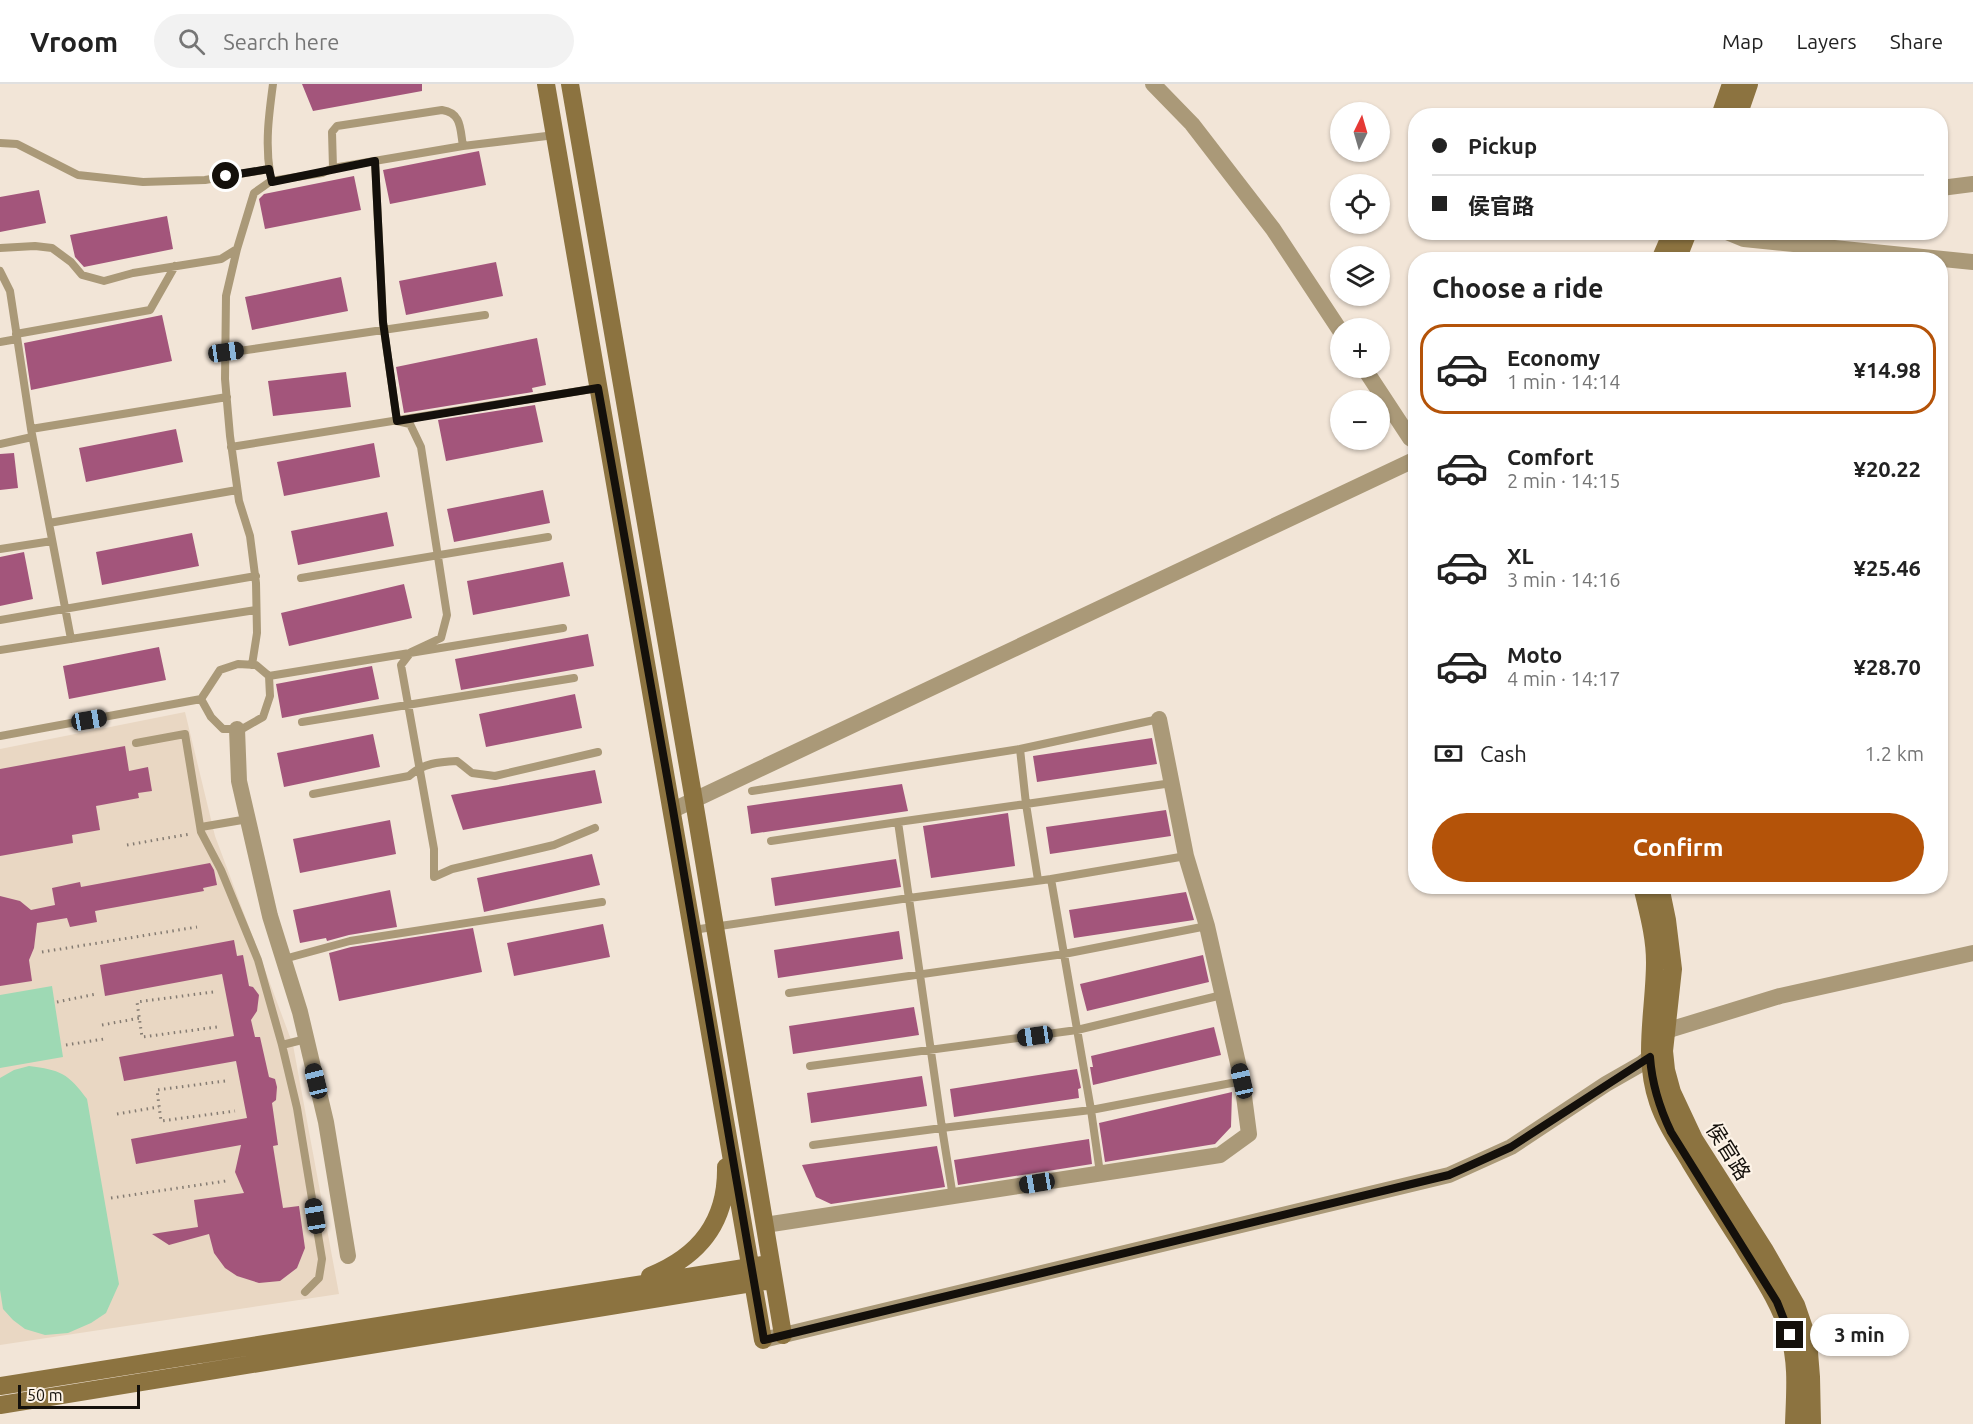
<!DOCTYPE html>
<meta charset="utf-8">
<style>
:root{--surface:#fff;--page:#f2f2f2;--text:#222;--muted:#767676;--line:#e0e0e0;--accent:#b45309}
body{margin:0;font-family:Ubuntu,"Noto Sans SC",sans-serif;background:var(--page);color:var(--text);height:100vh;display:flex;flex-direction:column;font-size:22px;white-space:nowrap}
*{box-sizing:border-box;margin:0}
p{font-size:20px;color:var(--muted)}
.icon{flex:none;width:33px;height:33px;fill:none;stroke:currentColor;stroke-width:2;stroke-linecap:round;stroke-linejoin:round}
.map{position:relative;flex:1;overflow:hidden}
.drawer{position:absolute;left:1408px;top:168px;width:540px;height:642px;display:flex;flex-direction:column;background:var(--surface);border-radius:24px;box-shadow:0 2px 4px #0004}
.drawer>*{flex:none}
.banner{position:absolute;left:1408px;top:24px;width:540px;height:132px;border-radius:24px;box-shadow:0 2px 4px #0004;display:grid;align-content:center;height:132px;padding:0 24px;background:var(--surface)}
.needle{width:39px;rotate:5deg}
.tools{position:absolute;left:1330px;top:18px;display:grid;gap:12px}
.tools a{display:grid;place-items:center;width:60px;height:60px;border-radius:50%;background:var(--surface);box-shadow:0 2px 4px #0004;font-size:30px}
.scale{position:absolute;left:18px;bottom:15px;width:122px;box-sizing:border-box;padding-left:6px;border:3px solid #14100b;border-top:0;font-size:16px;line-height:21px;white-space:nowrap;color:#14100b;-webkit-text-stroke:4px #fdf3e7;paint-order:stroke}
.end{position:absolute;width:27px;height:27px;margin:-14px;border:8px solid #14100b;background:#fff;box-shadow:0 0 0 3px #fff}
.from{border-radius:50%}
.bubble{position:absolute;height:42px;border-radius:21px;background:var(--surface);box-shadow:0 2px 4px #0004;font-size:20px;font-weight:700;line-height:42px;text-align:center}
.car{position:absolute;width:18px;height:36px;margin:-18px -9px;border-radius:8px;box-shadow:0 0 4px 2px #0007;background:linear-gradient(#222 24%,#8ab4d8 0 40%,#222 0 76%,#8ab4d8 0 86%,#222 0)}
.banner b{display:flex;align-items:center;gap:21px;height:57px;font-size:22px}
.banner b+b{border-top:2px solid var(--line)}
.banner i{width:15px;height:15px;background:var(--text)}
ul{padding:0;list-style:none}
li{display:flex;align-items:center;gap:18px;height:90px;margin:0 12px 9px;padding:0 12px;border:3px solid transparent;border-radius:24px}
li div{flex:1}
li b{display:block;font-size:22px}
li em{font-style:normal;font-weight:700}
li.on{border-color:var(--accent)}
li>.icon{width:54px;height:54px;stroke-width:1.5}
h2{padding:0 24px;font-size:27px;line-height:72px}
.pay{display:flex;align-items:center;gap:15px;height:66px;padding:0 24px;font-size:22px}
.pay p{margin-inline-start:auto}
.button{display:flex;gap:12px;margin-top:auto;padding:12px 24px}
.button a{flex:1;height:69px;border-radius:36px;background:var(--accent);color:#fff;font-size:24px;font-weight:700;line-height:69px;text-align:center}
header{display:flex;align-items:center;gap:36px;box-sizing:border-box;height:84px;padding:0 30px;background:var(--surface);border-bottom:2px solid var(--line)}
header strong{font-size:28px}
nav{display:flex;gap:33px;margin-inline-start:auto;font-size:21px}
.search{width:420px;height:54px;background:var(--page);display:flex;align-items:center;gap:15px;box-sizing:border-box;padding:0 21px;border-radius:33px;color:var(--muted);font-size:22px}
.map>svg:first-child{display:block}
</style>
<header>
<strong>Vroom</strong>
<div class="search"><svg class="icon" aria-label="search" viewBox="0 0 24 24"><circle cx="10" cy="10" r="6"/><path d="M15 15l6 6"/></svg>Search here</div>
<nav><a>Map</a><a>Layers</a><a>Share</a></nav>
</header>
<div class="map">
<svg width="1973" height="1340" viewBox="0 0 1973 1340">
<rect width="100%" height="100%" fill="#f2e5d7"/>
<!-- built -->
<path fill="#e9d7c3" d="M 185,628 L 215,752 L 293,961 L 339,1210 L 0,1261 L 0,665 Z"/>
<!-- green -->
<path fill="#9ed9b4" d="M 52,902 L 63,973 L 0,984 L 0,911 Z
M 29,982 C 60,986 68,989 87,1015 L 119,1200 L 106,1229 L 91,1239 L 68,1249 L 45,1251 L 25,1245 L 13,1236 L 3,1225 L 0,1206 L 0,994 L 14,986 Z"/>
<!-- building -->
<path fill="#a3557b" d="M 302,0 L 422,0 L 422,7 L 313,27 Z
M 479,67 L 486,101 L 390,120 L 383,86 Z
M 354,92 L 361,126 L 265,145 L 259,115 L 264,110 Z
M 39,106 L 46,139 L 0,148 L 0,113 Z
M 167,132 L 173,165 L 84,183 L 75,173 L 70,151 Z
M 496,178 L 503,212 L 406,231 L 399,197 Z
M 341,193 L 348,227 L 252,246 L 245,213 Z
M 162,231 L 172,277 L 31,306 L 24,259 Z
M 537,254 L 546,301 L 532,304 L 533,308 L 404,329 L 396,283 Z
M 346,288 L 351,323 L 273,332 L 268,297 Z
M 535,321 L 543,358 L 446,377 L 438,336 Z
M 176,345 L 183,378 L 86,398 L 79,364 Z
M 374,359 L 380,393 L 284,412 L 277,378 Z
M 14,369 L 18,404 L 0,406 L 0,370 Z
M 543,406 L 550,439 L 454,458 L 447,425 Z
M 387,428 L 394,462 L 298,481 L 291,447 Z
M 192,449 L 199,482 L 102,501 L 96,468 Z
M 24,468 L 33,515 L 0,522 L 0,473 Z
M 563,478 L 570,512 L 473,531 L 467,497 Z
M 404,500 L 412,534 L 289,562 L 281,529 Z
M 588,550 L 594,582 L 461,606 L 455,575 Z
M 159,563 L 166,596 L 69,615 L 63,582 Z
M 372,582 L 379,615 L 282,634 L 276,600 Z
M 575,610 L 582,644 L 486,663 L 479,630 Z
M 373,650 L 380,683 L 284,703 L 277,669 Z
M 1152,654 L 1157,680 L 1037,698 L 1033,672 Z
M 125,662 L 129,687 L 148,683 L 152,707 L 138,709 L 139,714 L 96,722 L 100,746 L 72,751 L 73,759 L 0,772 L 0,685 Z
M 595,686 L 602,719 L 463,746 L 451,711 Z
M 902,700 L 908,727 L 751,750 L 747,722 Z
M 1166,726 L 1171,752 L 1050,770 L 1046,743 Z
M 1008,729 L 1015,782 L 931,794 L 923,742 Z
M 390,736 L 396,770 L 300,789 L 293,755 Z
M 592,770 L 600,801 L 484,828 L 477,794 Z
M 896,775 L 901,803 L 775,822 L 771,794 Z
M 210,779 L 214,786 L 217,801 L 203,804 L 204,807 L 95,827 L 97,838 L 70,843 L 67,834 L 37,839 L 34,864 L 29,876 L 32,897 L 0,902 L 0,812 L 20,817 L 31,826 L 55,821 L 52,804 L 80,798 L 81,803 Z
M 390,806 L 397,843 L 349,851 L 327,857 L 326,854 L 300,859 L 293,826 Z
M 1186,808 L 1194,836 L 1074,854 L 1069,826 Z
M 603,840 L 610,873 L 514,892 L 507,859 Z
M 473,844 L 482,888 L 339,917 L 329,869 L 351,863 Z
M 899,847 L 903,875 L 778,894 L 774,866 Z
M 234,856 L 237,872 L 243,871 L 249,902 L 253,903 L 259,911 L 257,927 L 251,936 L 255,953 L 260,953 L 269,993 L 275,995 L 277,1003 L 276,1016 L 272,1019 L 278,1061 L 273,1062 L 283,1124 L 299,1122 L 305,1164 L 297,1184 L 280,1197 L 259,1199 L 237,1192 L 225,1184 L 214,1169 L 209,1150 L 169,1161 L 152,1150 L 198,1143 L 194,1116 L 244,1109 L 235,1088 L 241,1061 L 136,1080 L 131,1055 L 247,1034 L 236,977 L 124,997 L 119,973 L 234,952 L 222,890 L 105,912 L 100,881 Z
M 1203,871 L 1209,898 L 1087,927 L 1080,900 Z
M 914,923 L 919,951 L 793,970 L 789,942 Z
M 1214,943 L 1221,971 L 1093,1001 L 1090,983 L 1093,983 L 1091,972 Z
M 1077,985 L 1081,1004 L 1078,1005 L 1079,1014 L 954,1033 L 950,1005 Z
M 922,992 L 927,1022 L 811,1039 L 807,1009 Z
M 1232,1008 L 1231,1043 L 1215,1060 L 1105,1078 L 1099,1039 Z
M 1089,1055 L 1092,1080 L 958,1101 L 954,1076 Z
M 937,1062 L 945,1103 L 831,1120 L 816,1113 L 802,1081 Z"/>
<g fill="none" stroke-linecap="round" stroke-linejoin="round">
<!-- path -->
<path stroke="#847b72" stroke-width="3" stroke-dasharray="1.5 4.5" stroke-linecap="butt" d="M 127,761 L 190,750
M 42,868 L 197,843
M 213,908 L 137,918 L 142,953 L 217,943
M 57,918 L 96,910
M 102,941 L 140,934
M 66,961 L 104,955
M 225,997 L 157,1006 L 161,1037 L 235,1027
M 117,1030 L 159,1023
M 111,1114 L 226,1097"/>
<!-- lane -->
<path stroke="#aa9978" stroke-width="8" d="M 0,59 L 17,60 L 78,91 L 143,98 L 205,96 L 269,85
M 375,77 L 383,239 L 397,337 L 410,340 L 421,363 L 447,531 L 441,554 L 411,568 L 401,581 L 434,765 L 434,793 L 452,785 L 554,761 L 595,744
M 333,84 L 463,62
M 270,89 C 265,59 269,30 273,0
M 0,164 L 35,162 L 52,164 L 71,178 L 82,191 L 104,197 L 133,189 L 221,175 L 237,165 L 254,109 L 271,97 L 322,89 L 333,84 L 332,48 L 337,42 L 442,26 C 462,29 460,45 463,62 L 555,51
M 237,165 L 226,212 L 225,295 L 230,352 L 239,417 L 250,452 L 256,499 L 257,549 L 252,581
M 0,187 L 10,207 L 31,345 L 71,555
M 16,250 L 150,226 L 175,182
M 0,258 L 17,255
M 226,269 L 485,231
M 31,345 L 227,313
M 0,360 L 32,353
M 231,363 L 598,304
M 49,439 L 237,406
M 0,465 L 52,457
M 301,494 L 548,453
M 0,536 L 256,492
M 0,566 L 256,526
M 269,592 L 563,544
M 1159,635 L 1020,665 L 1026,720 L 1172,699
M 302,638 L 574,594
M 0,652 L 201,615 L 220,586 L 238,580 L 256,581 L 269,592 L 270,612 L 263,633 L 242,645 L 223,645 L 211,633 L 201,615
M 136,659 L 185,650 L 201,748 L 221,786 L 258,876 L 282,961 L 297,1024 L 322,1175 L 319,1194 L 305,1208
M 752,707 L 1020,665
M 313,710 L 409,692 C 423,679 439,678 457,677 L 472,689 L 495,692 L 598,668
M 201,743 L 248,735
M 771,757 L 898,738
M 1051,795 L 1186,772
M 693,846 L 909,814 L 1051,795 L 1091,1026 L 942,1044 L 953,1113
M 284,875 L 350,857 L 602,818
M 789,909 L 1064,870 L 1207,842
M 282,961 L 306,955
M 810,982 L 1077,946 L 1222,911
M 813,1061 L 942,1044 L 898,738 L 1026,720 L 1038,796
M 1100,1089 L 1091,1026 L 1242,997"/>
<!-- street -->
<path stroke="#aa9978" stroke-width="16" d="M 1153,0 L 1192,40 L 1273,145 L 1341,248
M 1941,104 L 1973,100
M 1727,148 L 1744,155 L 1973,178
M 1364,284 L 1410,354 L 1416,358
M 237,645 L 239,697 L 270,832 L 300,928 L 326,1038 L 348,1172
M 673,726 L 1416,375
M 765,1141 L 1220,1071 L 1249,1050 L 1242,997 L 1207,842 L 1186,772 L 1159,635
M 763,1256 L 1449,1091 L 1511,1063 L 1606,1000 L 1641,980 L 1650,973 L 1665,949 L 1672,945 L 1780,912 L 1973,869"/>
<!-- secondary -->
<path stroke="#8c7340" stroke-width="18" d="M 546,0 L 763,1256
M 570,0 L 694,717 L 783,1251
M 1720,32 L 1731,0
M 1738,32 L 1749,0
M 1660,176 L 1672,148
M 1677,176 L 1688,148
M 1642,802 C 1648,828 1655,852 1655,878 C 1655,925 1642,972 1658,1018 C 1665,1039 1678,1058 1690,1078 C 1707,1106 1725,1134 1743,1162 C 1760,1190 1780,1218 1789,1250 C 1798,1279 1795,1310 1794,1340
M 1660,802 L 1667,836 L 1673,885 L 1664,967 L 1666,986 L 1672,1008 L 1694,1055 L 1764,1165 L 1796,1221 L 1808,1256 L 1811,1293 L 1812,1340
M 650,1192 C 700,1172 727,1137 726,1083
M 0,1302 L 763,1181
M 0,1321 L 765,1197"/>
</g>
<g fill="none" stroke-linecap="round" stroke-linejoin="round">
<!-- route -->
<path stroke="#14100b" stroke-width="8" d="M 226,92 L 269,85 L 272,98 L 375,77 L 383,238 L 397,337 L 598,304 L 673,726 L 764,1256 L 1449,1091 L 1511,1063 L 1650,973 C 1652,1001 1659,1023 1671,1048 L 1777,1218 L 1790,1251"/>
</g>
<g text-anchor="middle" dominant-baseline="central" stroke-width="4.5" stroke-linejoin="round" paint-order="stroke">
<!-- street labels -->
<g font-size="21" fill="#14100b" stroke="#fdf3e7">
<text transform="translate(1729 1067) rotate(58)">侯官路</text>
</g>
</g>
</svg>
<div class="tools">
<a><svg class="needle" viewBox="-14 -14 28 28"><path d="M0-13l5 13h-10z" fill="#e53935"/><path d="M0 13l5-13h-10z" fill="#767676"/></svg></a>
<a><svg class="icon" aria-label="locate" viewBox="0 0 24 24"><circle cx="12" cy="12" r="6"/><path d="M12 2v4M12 18v4M2 12h4M18 12h4"/></svg></a>
<a><svg class="icon" aria-label="layers" viewBox="0 0 24 24"><path d="M12 4l9 5-9 5-9-5zM3 14l9 5 9-5"/></svg></a>
<a>+</a>
<a>−</a>
</div>
<div class="scale">50 m</div>
<i class="end from" style="left:226px;top:92px"></i>
<i class="end" style="left:1790px;top:1251px"></i>
<div class="bubble" style="left:1810px;top:1230px;width:99px">3 min</div>
<i class="car" style="left:226px;top:268px;rotate:82deg"></i>
<i class="car" style="left:89px;top:636px;rotate:80deg"></i>
<i class="car" style="left:1035px;top:952px;rotate:262deg"></i>
<i class="car" style="left:316px;top:997px;rotate:346deg"></i>
<i class="car" style="left:1242px;top:997px;rotate:347deg"></i>
<i class="car" style="left:1037px;top:1099px;rotate:261deg"></i>
<i class="car" style="left:315px;top:1132px;rotate:351deg"></i>
<div class="banner">
<b><i class="from"></i>Pickup</b>
<b><i></i>侯官路</b>
</div>
<section class="drawer">
<h2>Choose a ride</h2>
<ul>
<li class="on"><svg class="icon" aria-label="car" viewBox="0 0 24 24"><path d="M5 17H2v-5l4-1 3-4h7l3 4 3 1v5h-3M9 17h6M6 11h13"/><circle cx="7" cy="17" r="2"/><circle cx="17" cy="17" r="2"/></svg><div><b>Economy</b><p>1 min · 14:14</p></div><em>¥14.98</em></li>
<li><svg class="icon" aria-label="car" viewBox="0 0 24 24"><path d="M5 17H2v-5l4-1 3-4h7l3 4 3 1v5h-3M9 17h6M6 11h13"/><circle cx="7" cy="17" r="2"/><circle cx="17" cy="17" r="2"/></svg><div><b>Comfort</b><p>2 min · 14:15</p></div><em>¥20.22</em></li>
<li><svg class="icon" aria-label="car" viewBox="0 0 24 24"><path d="M5 17H2v-5l4-1 3-4h7l3 4 3 1v5h-3M9 17h6M6 11h13"/><circle cx="7" cy="17" r="2"/><circle cx="17" cy="17" r="2"/></svg><div><b>XL</b><p>3 min · 14:16</p></div><em>¥25.46</em></li>
<li><svg class="icon" aria-label="car" viewBox="0 0 24 24"><path d="M5 17H2v-5l4-1 3-4h7l3 4 3 1v5h-3M9 17h6M6 11h13"/><circle cx="7" cy="17" r="2"/><circle cx="17" cy="17" r="2"/></svg><div><b>Moto</b><p>4 min · 14:17</p></div><em>¥28.70</em></li>
</ul>
<div class="pay"><svg class="icon" aria-label="cash" viewBox="0 0 24 24"><path d="M3 7h18v10H3z"/><circle cx="12" cy="12" r="2"/></svg>Cash<p>1.2 km</p></div>
<div class="button"><a>Confirm</a></div>
</section>
</div>
